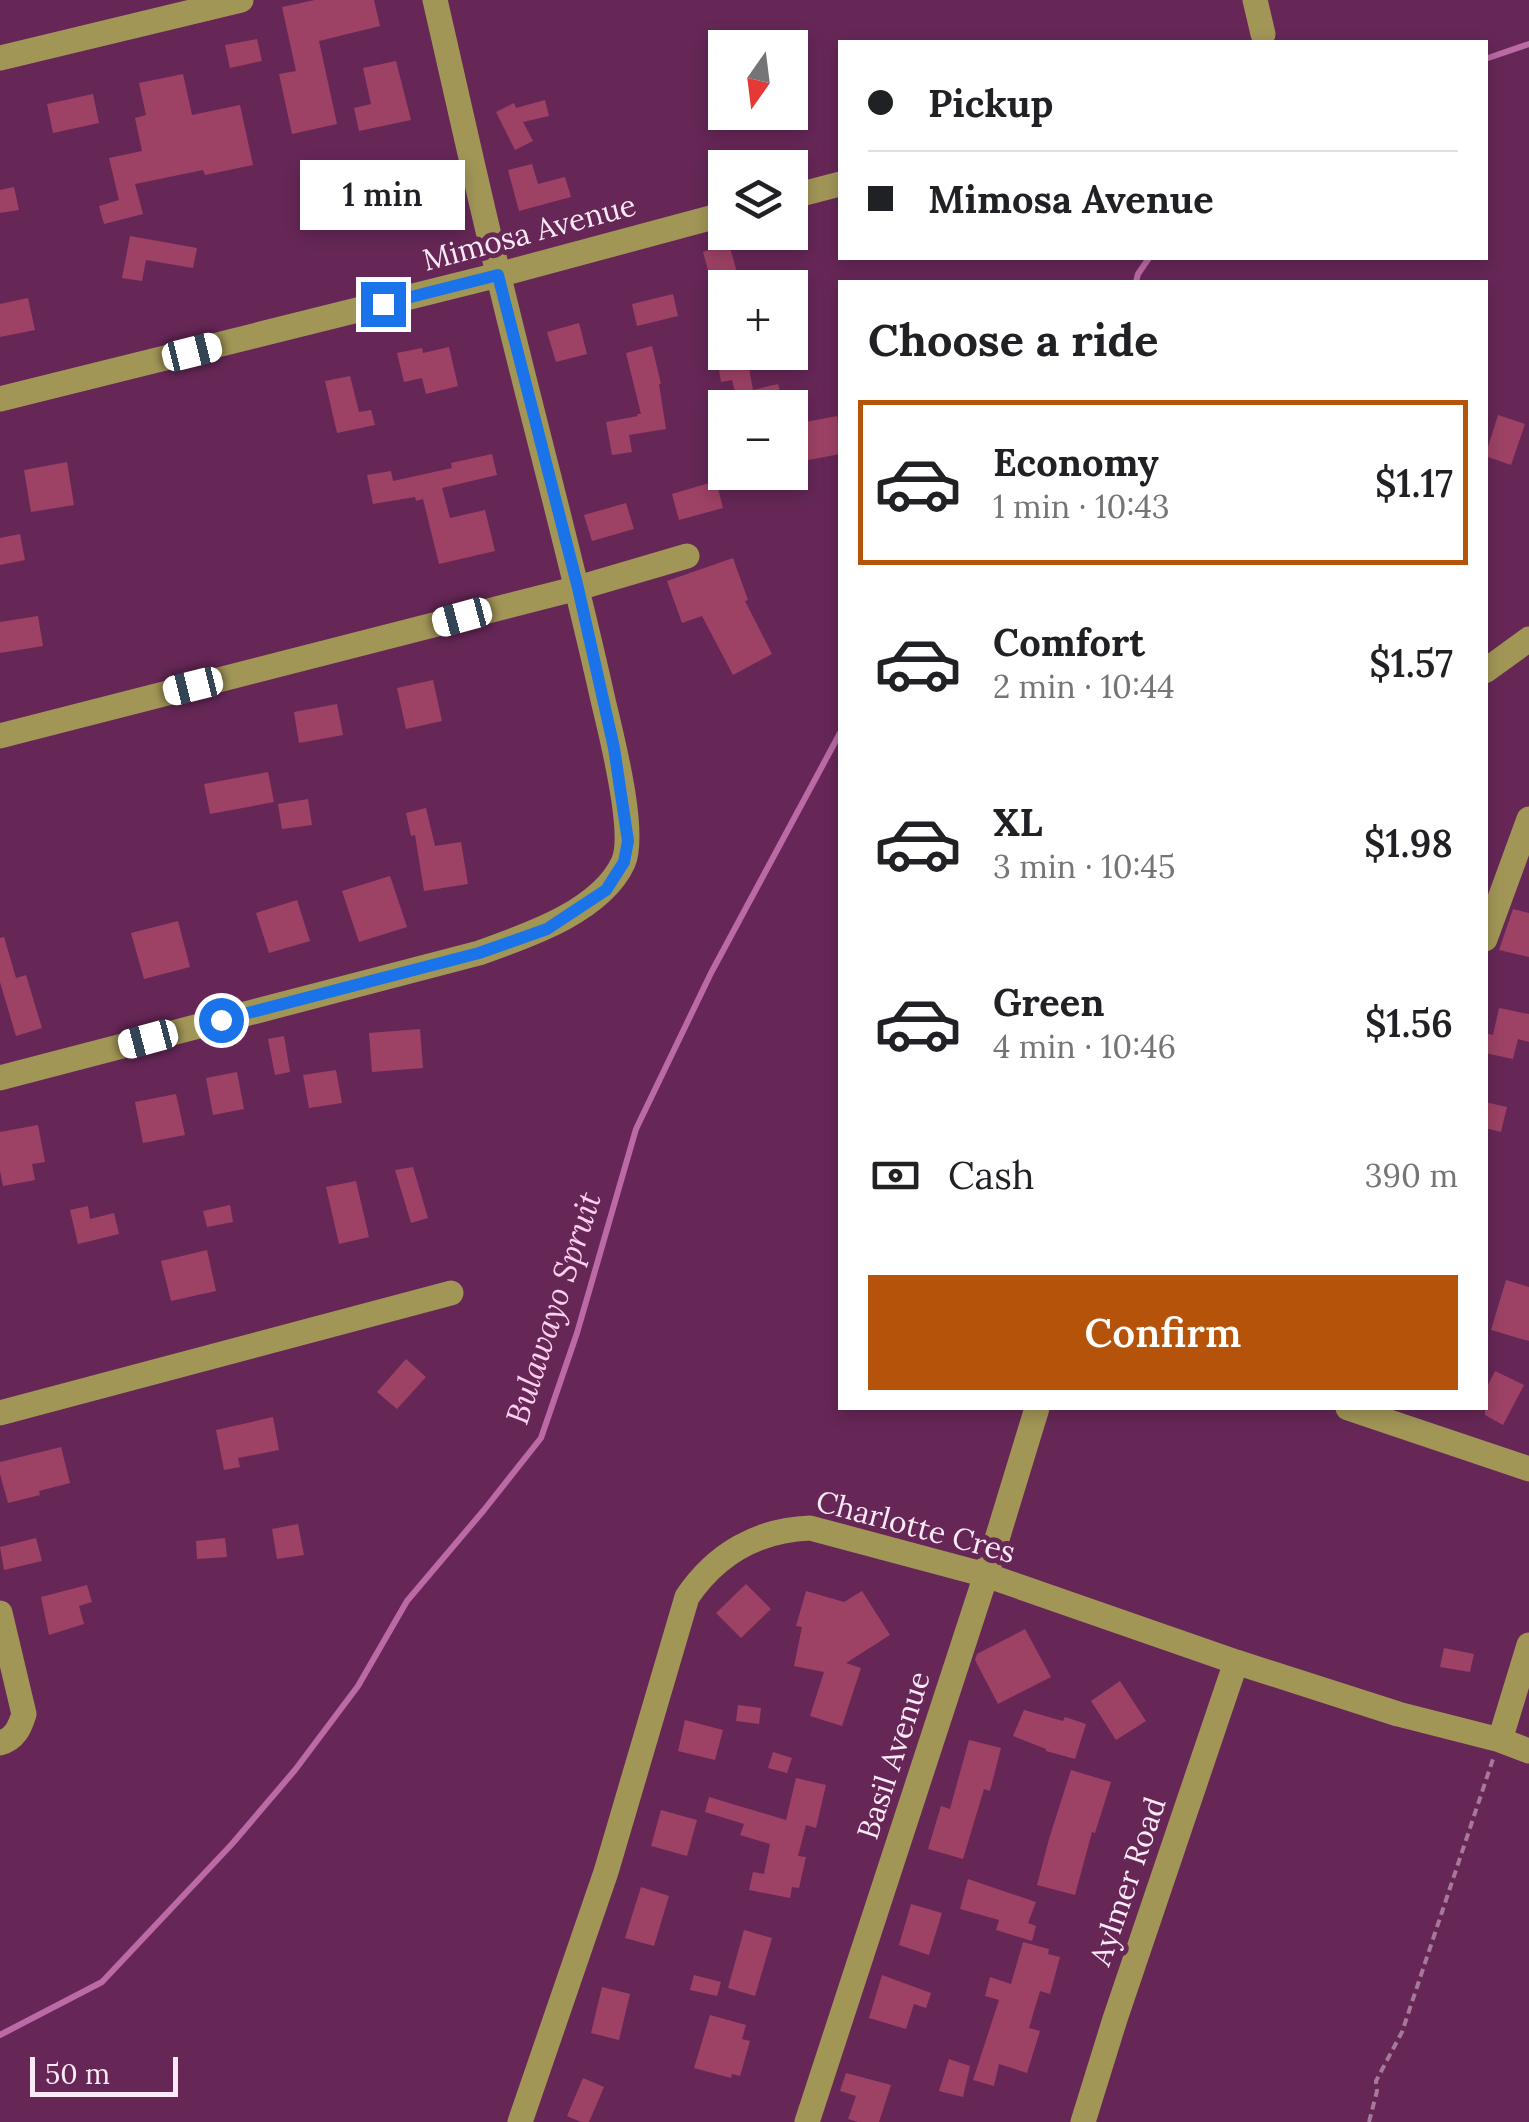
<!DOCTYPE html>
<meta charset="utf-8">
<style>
:root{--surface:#fff;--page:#f6f6f6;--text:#202124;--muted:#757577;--line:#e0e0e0;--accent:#b45309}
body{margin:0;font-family:Lora,serif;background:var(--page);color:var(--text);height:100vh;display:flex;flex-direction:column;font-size:38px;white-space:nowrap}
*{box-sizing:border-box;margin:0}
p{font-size:32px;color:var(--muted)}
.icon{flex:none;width:55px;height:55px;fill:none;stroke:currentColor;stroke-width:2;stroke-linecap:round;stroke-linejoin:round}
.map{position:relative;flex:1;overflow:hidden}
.details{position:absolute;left:838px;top:280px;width:650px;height:1130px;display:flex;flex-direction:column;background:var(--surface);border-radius:0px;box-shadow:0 5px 15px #0003}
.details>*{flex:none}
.guide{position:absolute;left:838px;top:40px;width:650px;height:220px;border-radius:0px;box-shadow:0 5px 15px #0003;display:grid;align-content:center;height:220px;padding:0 30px;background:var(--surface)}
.needle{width:65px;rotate:194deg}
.fabs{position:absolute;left:708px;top:30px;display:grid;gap:20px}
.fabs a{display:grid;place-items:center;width:100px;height:100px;border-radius:0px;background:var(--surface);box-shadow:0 5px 15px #0003;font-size:50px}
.scale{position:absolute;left:30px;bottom:25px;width:148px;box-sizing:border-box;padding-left:10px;border:5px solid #faeaf5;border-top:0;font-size:28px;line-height:35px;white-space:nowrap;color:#faeaf5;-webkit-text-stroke:8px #662757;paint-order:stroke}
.end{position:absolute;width:45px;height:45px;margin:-22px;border:12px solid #1a73e8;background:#fff;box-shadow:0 0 0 5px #fff}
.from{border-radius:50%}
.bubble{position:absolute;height:70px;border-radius:0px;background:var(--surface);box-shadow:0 5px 15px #0003;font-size:32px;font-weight:600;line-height:70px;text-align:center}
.car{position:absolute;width:30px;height:60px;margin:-30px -15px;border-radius:12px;box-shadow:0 0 8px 2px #0007;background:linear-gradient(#fff 24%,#345 0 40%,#fff 0 76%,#345 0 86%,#fff 0)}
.guide b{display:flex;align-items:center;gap:35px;height:95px;font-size:38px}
.guide b+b{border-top:2px solid var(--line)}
.guide i{width:25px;height:25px;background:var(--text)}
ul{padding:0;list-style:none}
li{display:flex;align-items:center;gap:30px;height:165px;margin:0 20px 15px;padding:0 10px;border:5px solid transparent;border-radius:0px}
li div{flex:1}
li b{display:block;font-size:38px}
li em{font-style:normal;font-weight:600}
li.current{border-color:var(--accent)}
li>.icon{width:90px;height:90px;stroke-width:1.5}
h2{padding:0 30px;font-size:45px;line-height:120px}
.pay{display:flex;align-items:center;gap:25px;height:110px;padding:0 30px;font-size:38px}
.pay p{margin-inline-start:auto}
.cta{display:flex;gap:20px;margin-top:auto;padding:20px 30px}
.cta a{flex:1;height:115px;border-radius:0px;background:var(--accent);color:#fff;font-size:40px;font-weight:600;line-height:115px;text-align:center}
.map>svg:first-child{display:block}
</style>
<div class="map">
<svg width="1529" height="2122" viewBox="0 0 1529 2122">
<rect width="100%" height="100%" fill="#662757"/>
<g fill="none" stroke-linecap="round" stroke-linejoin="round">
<!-- stream -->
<path stroke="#bb6aa5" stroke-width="6" d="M 1485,59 L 1529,44
M 1136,282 L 1138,274 L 1149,258
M 0,2035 L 102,1982 L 232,1844 L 295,1770 L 358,1686 L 407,1601 L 484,1510 L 541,1438 L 577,1333 L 636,1129 L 711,973 L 840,733"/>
</g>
<!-- building -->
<path fill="#9d4265" d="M 315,0 L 374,0 L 380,26 L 319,41 L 337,124 L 292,134 L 279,74 L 296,71 L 282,7 Z
M 257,39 L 262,61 L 230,68 L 225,45 Z
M 396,61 L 411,120 L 359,131 L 354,108 L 371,104 L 363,68 Z
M 183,74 L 192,115 L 240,105 L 253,165 L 205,175 L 203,170 L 135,184 L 143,214 L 104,224 L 99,206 L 119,200 L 109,158 L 142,151 L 135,118 L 146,115 L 139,83 Z
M 93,94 L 99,123 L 53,133 L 47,104 Z
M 545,100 L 549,116 L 523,122 L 533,141 L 515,150 L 496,112 L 514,103 L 516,108 Z
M 532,164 L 538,184 L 565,177 L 571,197 L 519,211 L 508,170 Z
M 14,187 L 19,210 L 0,213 L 0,190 Z
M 130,236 L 197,248 L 193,268 L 146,260 L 142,281 L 122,278 Z
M 729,244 L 738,276 L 732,278 L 733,288 L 713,288 L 703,252 Z
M 673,294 L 678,316 L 637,326 L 632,304 Z
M 28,298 L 35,330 L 0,337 L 0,304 Z
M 579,323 L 587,354 L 556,362 L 547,332 Z
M 652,346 L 661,384 L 659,384 L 666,429 L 629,435 L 632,452 L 612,455 L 606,422 L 638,416 L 637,414 L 641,414 L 626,353 Z
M 449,347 L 458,386 L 426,394 L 422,378 L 404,382 L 397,353 L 422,348 L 423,353 Z
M 716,352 L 746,352 L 753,390 L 778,384 L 784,408 L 739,408 L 732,380 L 721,382 Z
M 350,376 L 359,412 L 371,410 L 375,425 L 337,433 L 325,381 Z
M 1498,415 L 1525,424 L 1511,465 L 1485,456 Z
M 837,416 L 840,433 L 840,454 L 798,462 L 790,425 Z
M 492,454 L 497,475 L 442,488 L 450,518 L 485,510 L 495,551 L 439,564 L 423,499 L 416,501 L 415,497 L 373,504 L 367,475 L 391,471 L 393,481 L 452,468 L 451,463 Z
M 67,462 L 74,505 L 31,512 L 24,470 Z
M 716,481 L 723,508 L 679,520 L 672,494 Z
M 626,503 L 634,529 L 592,541 L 584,515 Z
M 20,534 L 25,560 L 0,565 L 0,538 Z
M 733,558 L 748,600 L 745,601 L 772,654 L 733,675 L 702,616 L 682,623 L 667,581 Z
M 38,616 L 43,646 L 0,653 L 0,622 Z
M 433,680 L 442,721 L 406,729 L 397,688 Z
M 337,704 L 343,735 L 299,743 L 294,712 Z
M 268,772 L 274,802 L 210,814 L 204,784 Z
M 308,799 L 312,825 L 282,829 L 278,804 Z
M 426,808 L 435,846 L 461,842 L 468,884 L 424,891 L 415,835 L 411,836 L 406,813 Z
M 390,876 L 407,927 L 359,942 L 342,891 Z
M 297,900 L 310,941 L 269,953 L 256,913 Z
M 1513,909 L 1529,913 L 1529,957 L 1499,950 Z
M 178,921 L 190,967 L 144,979 L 131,933 Z
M 4,937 L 16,978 L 26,975 L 42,1028 L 16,1036 L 0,982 L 0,938 Z
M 1499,1008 L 1529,1014 L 1529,1042 L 1518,1039 L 1513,1059 L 1485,1053 L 1485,1033 L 1493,1035 Z
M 420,1029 L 423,1068 L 372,1072 L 369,1033 Z
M 284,1036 L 290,1072 L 275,1075 L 268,1039 Z
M 336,1070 L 342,1103 L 309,1108 L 303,1075 Z
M 237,1072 L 244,1109 L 213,1115 L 206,1078 Z
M 176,1094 L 185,1135 L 143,1143 L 135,1102 Z
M 1485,1102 L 1507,1107 L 1501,1132 L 1485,1128 Z
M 38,1125 L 45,1162 L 32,1164 L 35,1180 L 3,1186 L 0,1171 L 0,1132 Z
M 413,1167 L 428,1218 L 411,1223 L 395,1170 Z
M 356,1181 L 369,1237 L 339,1244 L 326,1187 Z
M 230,1205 L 233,1222 L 207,1227 L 203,1211 Z
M 88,1206 L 90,1219 L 114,1213 L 119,1234 L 78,1244 L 70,1210 Z
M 207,1250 L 216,1291 L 171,1301 L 161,1261 Z
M 1506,1280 L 1529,1287 L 1529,1341 L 1491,1330 Z
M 406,1359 L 426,1377 L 397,1409 L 377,1392 Z
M 1495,1371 L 1524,1385 L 1503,1425 L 1485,1415 L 1485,1391 Z
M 273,1417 L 279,1450 L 238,1458 L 240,1467 L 224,1470 L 216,1430 Z
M 61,1447 L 70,1483 L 39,1491 L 40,1495 L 8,1503 L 0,1474 L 0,1462 Z
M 298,1524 L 304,1555 L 277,1559 L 272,1529 Z
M 36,1538 L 42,1561 L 4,1570 L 0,1547 Z
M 225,1538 L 227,1557 L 197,1559 L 196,1541 Z
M 746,1584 L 771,1609 L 741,1638 L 716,1613 Z
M 87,1585 L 92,1602 L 79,1606 L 84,1624 L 49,1635 L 41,1597 Z
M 806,1591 L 844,1602 L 862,1591 L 890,1635 L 846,1663 L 861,1668 L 842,1726 L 810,1716 L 824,1672 L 794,1666 L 802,1627 L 796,1626 Z
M 1025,1629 L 1051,1677 L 998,1704 L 975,1660 L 977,1654 Z
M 1444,1648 L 1474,1654 L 1470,1672 L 1440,1667 Z
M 1120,1681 L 1146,1721 L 1116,1740 L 1091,1701 Z
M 738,1705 L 761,1708 L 759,1724 L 736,1721 Z
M 1024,1710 L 1063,1721 L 1065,1717 L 1086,1724 L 1075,1759 L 1046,1751 L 1046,1749 L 1013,1736 Z
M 685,1720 L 723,1730 L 715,1760 L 678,1751 Z
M 969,1740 L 1001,1748 L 990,1791 L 984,1789 L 963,1859 L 928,1849 L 941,1806 L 950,1809 Z
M 773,1752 L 792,1758 L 787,1773 L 768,1768 Z
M 1071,1770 L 1111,1782 L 1095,1833 L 1092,1832 L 1075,1895 L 1037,1885 L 1049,1839 Z
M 796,1778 L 826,1785 L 816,1828 L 806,1825 L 798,1856 L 806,1857 L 799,1888 L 792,1887 L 790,1898 L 749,1890 L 753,1872 L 764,1874 L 770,1844 L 740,1835 L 744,1824 L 705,1812 L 709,1797 L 786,1820 Z
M 661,1810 L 697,1820 L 687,1856 L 651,1846 Z
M 968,1879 L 1036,1902 L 1028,1923 L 1036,1926 L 1032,1941 L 996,1930 L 999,1920 L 960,1909 Z
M 641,1887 L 669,1896 L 654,1946 L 625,1938 Z
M 911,1904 L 942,1913 L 929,1955 L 899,1945 Z
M 744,1930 L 772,1938 L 755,1996 L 728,1988 Z
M 1023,1942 L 1049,1949 L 1048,1954 L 1060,1957 L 1050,1994 L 1040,1991 L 1029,2028 L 1040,2031 L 1027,2073 L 999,2064 L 994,2086 L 973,2080 L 999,2000 L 985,1996 L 990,1977 L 1011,1984 Z
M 694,1975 L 721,1982 L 717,1996 L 690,1990 Z
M 882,1975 L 931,1993 L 926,2008 L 914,2004 L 906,2029 L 869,2018 Z
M 602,1987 L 630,1994 L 619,2040 L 591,2033 Z
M 710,2015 L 746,2025 L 742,2039 L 750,2041 L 740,2076 L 732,2074 L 731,2078 L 694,2068 Z
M 949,2059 L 970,2066 L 963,2097 L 939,2091 Z
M 846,2073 L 891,2085 L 879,2122 L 858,2122 L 848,2119 L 856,2096 L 840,2091 Z
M 583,2078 L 604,2087 L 589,2122 L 581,2122 L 567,2116 Z"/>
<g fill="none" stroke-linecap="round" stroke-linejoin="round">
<!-- path -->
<path stroke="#a5799a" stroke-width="4" stroke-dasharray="8 5" stroke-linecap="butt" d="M 1369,2122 L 1377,2091 L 1376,2081 L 1402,2032 L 1493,1759"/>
<!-- minor -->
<path stroke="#a29657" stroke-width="25" d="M 1255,0 L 1263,34
M 0,58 L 241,0
M 790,197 L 840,184
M 0,399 L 498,275 L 725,214
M 1485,671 L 1529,639
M 0,736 L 578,588 L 687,556
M 1485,939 L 1529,819
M 0,1078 L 479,953 C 526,936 600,912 623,863 C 637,833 611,734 603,700 C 571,556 532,416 498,273 C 476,182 456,91 435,0
M 1348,1408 L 1529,1469
M 0,1413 L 451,1293
M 0,1613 L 24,1714 C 20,1727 15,1739 0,1743
M 1500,1740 L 1529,1645
M 520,2122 L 606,1872 L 687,1597 C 716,1554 758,1530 810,1528 L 986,1575 L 1236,1662 L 1398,1714 L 1500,1740 L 1529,1751
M 807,2122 L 986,1575 L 1037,1408
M 1083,2122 L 1115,2019 L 1236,1662"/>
</g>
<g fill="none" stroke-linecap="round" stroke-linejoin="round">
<!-- route -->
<path stroke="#1a73e8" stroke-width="12" d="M 221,1020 L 479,953 L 547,929 L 606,890 L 624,862 L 628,841 L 614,748 L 578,588 L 498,275 L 383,304"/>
</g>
<g text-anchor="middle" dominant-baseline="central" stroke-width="10" stroke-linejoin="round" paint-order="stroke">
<!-- street labels -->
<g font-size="30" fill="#faeaf5" stroke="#662757">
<text transform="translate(529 232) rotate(-15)">Mimosa Avenue</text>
<text transform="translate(916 1526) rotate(15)">Charlotte Cres</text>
<text transform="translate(893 1755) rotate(-72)">Basil Avenue</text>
<text transform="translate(1127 1881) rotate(-71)">Aylmer Road</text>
</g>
<!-- water labels -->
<g font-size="32" font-style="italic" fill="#fcd0ee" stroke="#662757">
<text transform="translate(553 1308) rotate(-72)">Bulawayo Spruit</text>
</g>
</g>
</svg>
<div class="fabs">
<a><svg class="needle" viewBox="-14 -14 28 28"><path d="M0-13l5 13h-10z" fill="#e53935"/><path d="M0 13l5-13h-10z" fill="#757577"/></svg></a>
<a><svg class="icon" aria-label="layers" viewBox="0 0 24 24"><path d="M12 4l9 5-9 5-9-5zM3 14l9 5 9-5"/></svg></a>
<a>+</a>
<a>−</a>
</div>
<div class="scale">50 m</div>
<i class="end from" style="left:221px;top:1020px"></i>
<i class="end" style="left:383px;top:304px"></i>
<div class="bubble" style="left:300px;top:160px;width:165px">1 min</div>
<i class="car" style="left:192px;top:352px;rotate:76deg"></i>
<i class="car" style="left:462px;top:617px;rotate:255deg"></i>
<i class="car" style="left:193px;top:686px;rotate:256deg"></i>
<i class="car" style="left:148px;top:1039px;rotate:255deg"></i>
<div class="guide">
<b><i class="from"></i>Pickup</b>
<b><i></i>Mimosa Avenue</b>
</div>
<section class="details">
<h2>Choose a ride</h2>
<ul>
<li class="current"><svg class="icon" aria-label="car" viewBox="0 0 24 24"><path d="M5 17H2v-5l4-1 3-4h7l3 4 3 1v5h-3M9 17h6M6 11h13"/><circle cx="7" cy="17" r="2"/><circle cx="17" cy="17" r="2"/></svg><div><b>Economy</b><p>1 min · 10:43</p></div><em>$1.17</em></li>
<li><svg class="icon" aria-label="car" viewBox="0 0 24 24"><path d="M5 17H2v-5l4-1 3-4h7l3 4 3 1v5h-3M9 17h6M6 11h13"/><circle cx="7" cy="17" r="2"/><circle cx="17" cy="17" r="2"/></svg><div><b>Comfort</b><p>2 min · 10:44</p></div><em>$1.57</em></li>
<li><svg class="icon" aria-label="car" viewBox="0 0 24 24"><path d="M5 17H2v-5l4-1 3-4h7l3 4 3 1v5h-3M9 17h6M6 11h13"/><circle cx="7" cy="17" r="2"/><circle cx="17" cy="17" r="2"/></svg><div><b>XL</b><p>3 min · 10:45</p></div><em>$1.98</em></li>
<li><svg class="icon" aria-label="car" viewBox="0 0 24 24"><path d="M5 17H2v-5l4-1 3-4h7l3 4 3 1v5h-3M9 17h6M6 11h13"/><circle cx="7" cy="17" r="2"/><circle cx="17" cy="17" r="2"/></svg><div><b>Green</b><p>4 min · 10:46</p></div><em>$1.56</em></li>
</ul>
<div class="pay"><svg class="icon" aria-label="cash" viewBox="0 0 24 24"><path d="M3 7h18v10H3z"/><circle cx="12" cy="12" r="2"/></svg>Cash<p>390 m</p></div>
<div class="cta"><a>Confirm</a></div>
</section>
</div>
